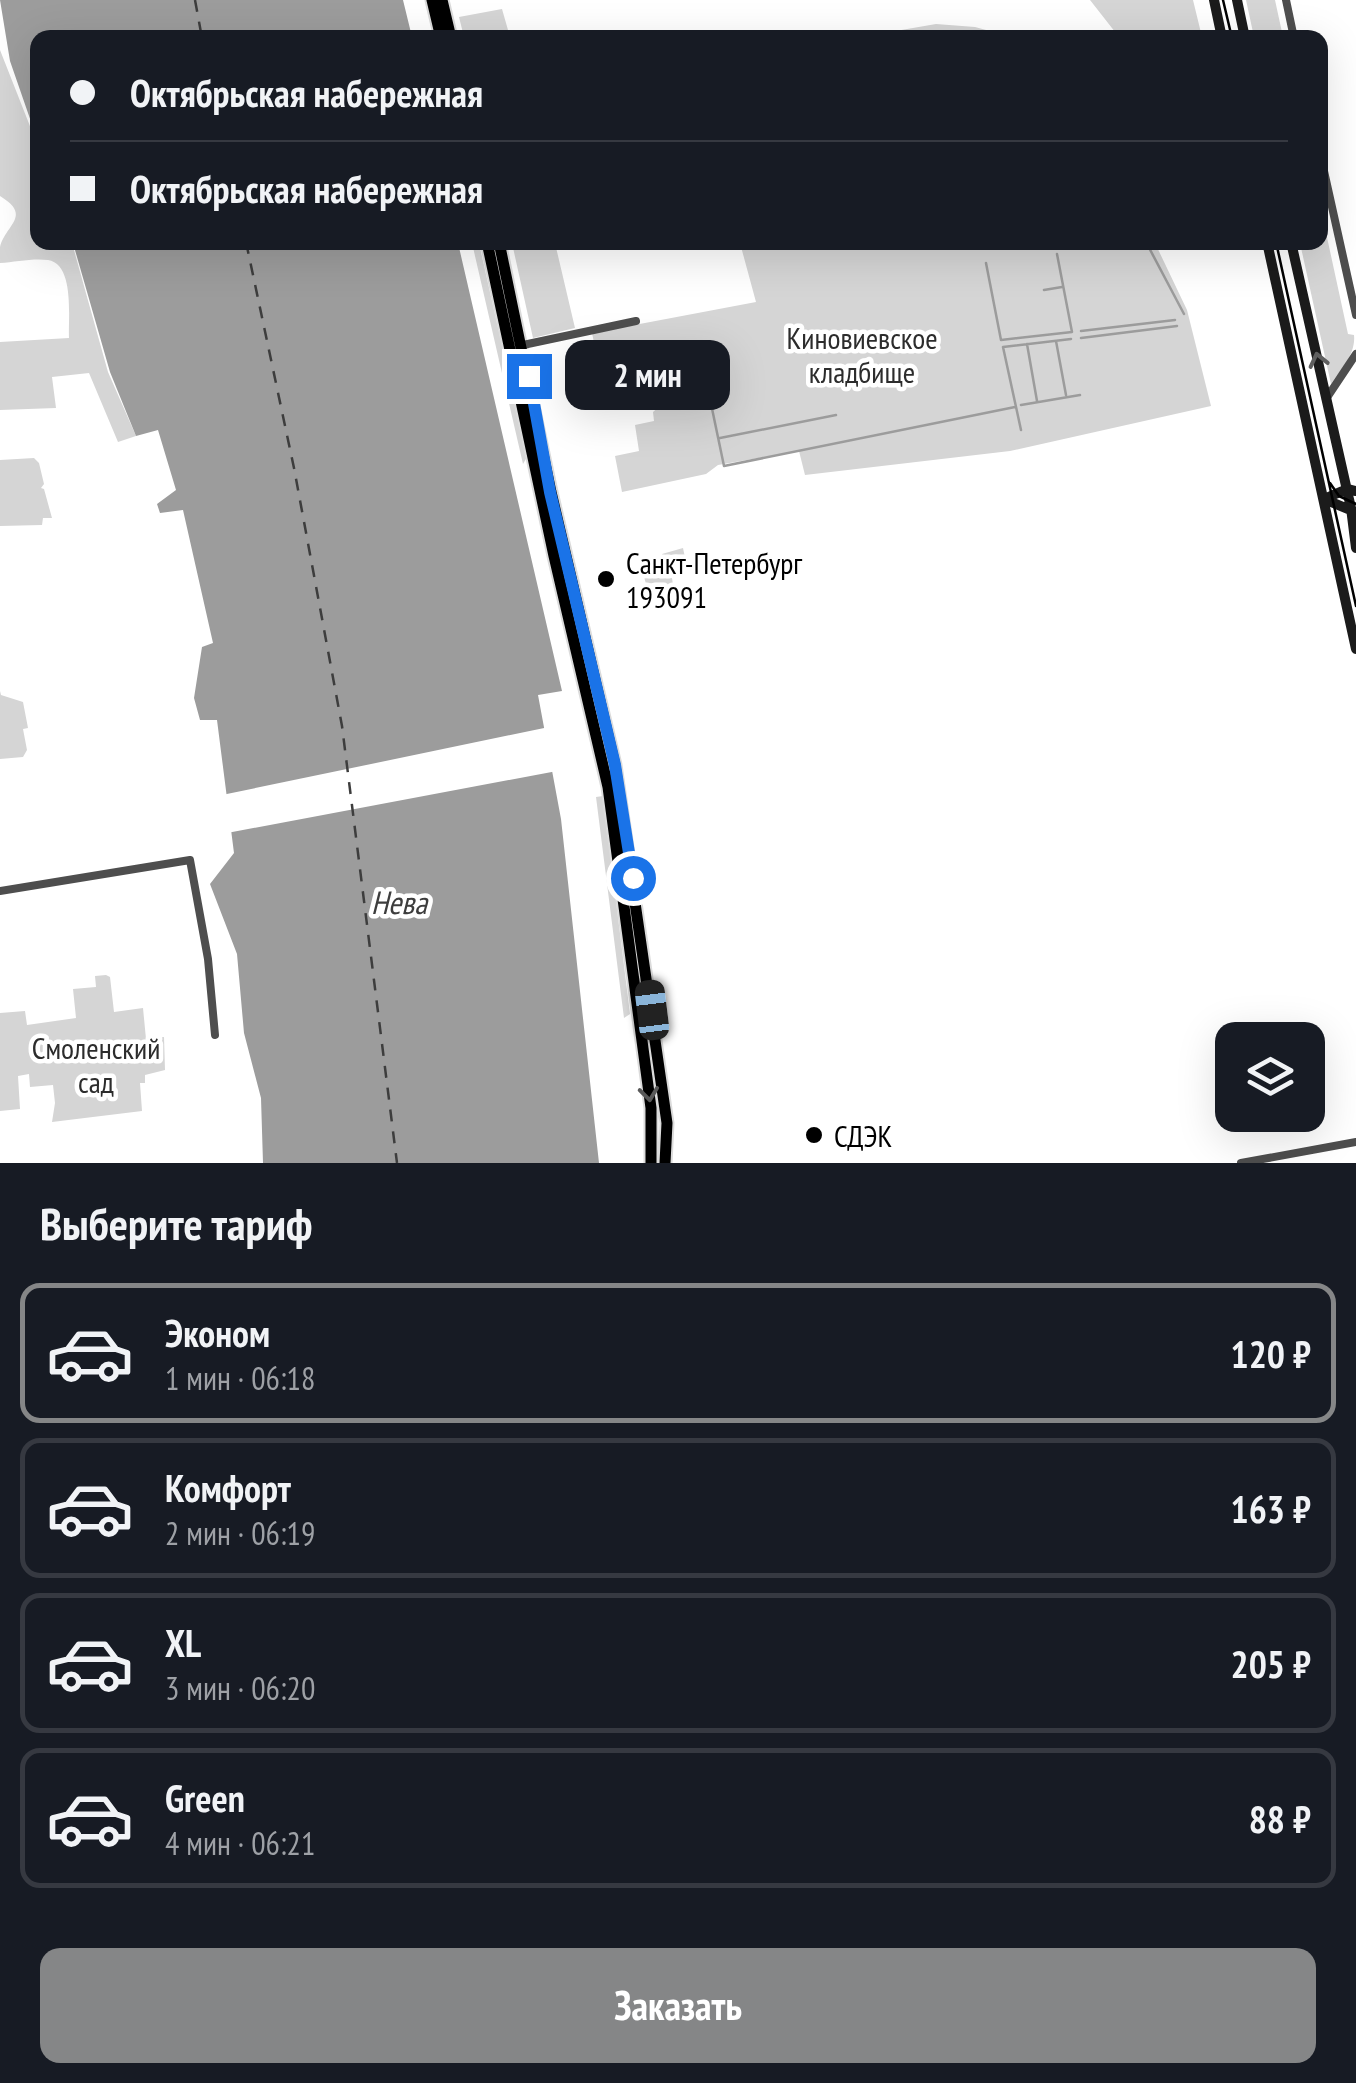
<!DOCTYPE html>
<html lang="ru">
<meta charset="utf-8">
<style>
:root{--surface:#171b24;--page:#20242c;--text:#f1f3f6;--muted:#9ea1a6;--line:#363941;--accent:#858687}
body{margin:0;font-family:"PT Sans Narrow",sans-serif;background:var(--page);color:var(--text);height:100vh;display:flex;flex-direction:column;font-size:38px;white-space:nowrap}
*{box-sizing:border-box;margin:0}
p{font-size:32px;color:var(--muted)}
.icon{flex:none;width:55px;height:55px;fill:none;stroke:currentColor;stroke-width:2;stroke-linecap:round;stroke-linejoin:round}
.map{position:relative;height:1163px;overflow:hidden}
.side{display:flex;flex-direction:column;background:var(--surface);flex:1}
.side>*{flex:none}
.guide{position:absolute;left:30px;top:30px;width:1298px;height:220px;border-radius:20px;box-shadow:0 10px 40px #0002;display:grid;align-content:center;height:220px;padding:0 40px;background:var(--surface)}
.controls{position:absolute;left:1215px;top:1022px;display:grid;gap:20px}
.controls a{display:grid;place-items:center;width:110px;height:110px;border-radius:20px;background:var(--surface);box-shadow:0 10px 40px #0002;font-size:50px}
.end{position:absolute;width:45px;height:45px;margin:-22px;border:12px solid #1a73e8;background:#fff;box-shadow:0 0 0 5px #fff}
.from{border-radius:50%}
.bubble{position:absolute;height:70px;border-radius:20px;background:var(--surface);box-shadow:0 10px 40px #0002;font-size:32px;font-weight:700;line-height:70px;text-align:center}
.car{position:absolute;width:30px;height:60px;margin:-30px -15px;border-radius:12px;box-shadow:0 0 8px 2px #0007;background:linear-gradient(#222 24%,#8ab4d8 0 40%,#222 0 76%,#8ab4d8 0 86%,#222 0)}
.guide b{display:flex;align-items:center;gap:35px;height:95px;font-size:38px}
.guide b+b{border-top:2px solid var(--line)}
.guide i{width:25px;height:25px;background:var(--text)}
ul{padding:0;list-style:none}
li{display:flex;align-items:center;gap:30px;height:140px;margin:0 20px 15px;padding:0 20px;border:5px solid var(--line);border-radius:20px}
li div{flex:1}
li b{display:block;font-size:38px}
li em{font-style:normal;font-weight:700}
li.on{border-color:var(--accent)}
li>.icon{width:90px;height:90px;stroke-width:1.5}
h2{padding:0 40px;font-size:45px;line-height:120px}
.cta{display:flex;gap:20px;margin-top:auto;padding:20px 40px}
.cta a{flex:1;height:115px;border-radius:20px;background:var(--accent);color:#fff;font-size:40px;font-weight:700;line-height:115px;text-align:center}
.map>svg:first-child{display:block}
</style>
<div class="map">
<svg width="1356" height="1163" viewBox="0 0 1356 1163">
<rect width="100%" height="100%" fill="#fff"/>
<!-- green -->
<path fill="#d5d5d5" d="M 1090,0 L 1193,0 L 1202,37 L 1119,37 Z
M 1246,0 L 1275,0 L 1283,37 L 1254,37 Z
M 502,9 L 510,37 L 464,37 L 459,17 Z
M 936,24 L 975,27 L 1012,37 L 861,37 Z
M 0,50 L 37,144 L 38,242 L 72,243 L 108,372 L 136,436 L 118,442 L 89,373 L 52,377 L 56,408 L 0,410 L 0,342 L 69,338 C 68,319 75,264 48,260 C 33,258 15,262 0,263 C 0,257 0,252 0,247 C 5,225 33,216 0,196 Z
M 1320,205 L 1348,334 L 1354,335 C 1356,354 1341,369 1331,384 L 1300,243 L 1320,242 Z
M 472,243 L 479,243 L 527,457 L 523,464 Z
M 512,243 L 555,243 L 575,328 L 533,338 Z
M 740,243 L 1155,243 L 1187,310 L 1211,406 L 1010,451 L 805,475 L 799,451 L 718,465 L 706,474 L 622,492 L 615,456 L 639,451 L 635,425 L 654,421 L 653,412 L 661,405 L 710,395 L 696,340 L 684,342 L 688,356 C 675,366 658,361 641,362 C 627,363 613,368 600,371 L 592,333 L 756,302 Z
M 34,458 L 39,463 L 44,484 L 41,488 L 44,489 L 52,518 L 43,518 L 42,525 L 0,526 L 0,460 Z
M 683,548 L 687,567 L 671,571 L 673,585 L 655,589 L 653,583 L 646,584 L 641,566 L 663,561 L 662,554 Z
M 0,691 L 1,695 L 23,702 L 28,728 L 23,729 L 27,750 L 23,757 L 0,759 Z
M 603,796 L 630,1014 L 624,1018 L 596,797 Z
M 106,975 L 110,977 L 114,1012 L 143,1008 L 146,1039 L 164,1037 L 165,1070 L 145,1075 L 145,1083 L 140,1083 L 142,1111 L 52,1122 L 55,1103 L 53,1085 L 30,1087 L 29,1074 L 18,1076 L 20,1109 L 0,1111 L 0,1013 L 25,1011 L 27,1025 L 76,1018 L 73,989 L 96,987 L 95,976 Z"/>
<!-- water -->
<path fill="#9c9c9c" d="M 0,0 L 403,0 L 412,37 L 38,38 L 37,139 L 10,61 Z
M 73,243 L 458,243 L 562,691 L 538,695 L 561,819 L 599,1163 L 263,1163 L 261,1098 L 244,1033 L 237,954 L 210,884 L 234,853 L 217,720 L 200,720 L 194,698 L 202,647 L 213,643 L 183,510 L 160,513 L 157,504 L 176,490 L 158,430 L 136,436 L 110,372 Z"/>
<!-- pier -->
<path fill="#fff" d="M 549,727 L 557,771 L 227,833 L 222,795 Z"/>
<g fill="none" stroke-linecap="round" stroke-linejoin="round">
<!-- stream -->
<path stroke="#9c9c9c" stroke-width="2.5" d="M 1146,242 L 1184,314
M 986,263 L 1001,340 L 1072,332 L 1057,254
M 1044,290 L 1062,287
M 1081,331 L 1175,320
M 1081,338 L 1177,326
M 1056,341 L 1066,395
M 1027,344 L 1037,401
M 710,399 L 724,466 L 1015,407
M 1021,405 L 1080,395
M 1021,430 L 1003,347 L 1071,339
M 720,438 L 836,415"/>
<!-- ferry -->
<path stroke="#3d3d3d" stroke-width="2.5" stroke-dasharray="12 10" stroke-linecap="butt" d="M 195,0 L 202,38
M 246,242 L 294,468 L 342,726 L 397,1163"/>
<defs>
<path id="primary" d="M 432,0 L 441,38
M 442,0 L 451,38
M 487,242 L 554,556 L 608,787 L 651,1108 L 651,1163
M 499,242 L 551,492 L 615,765 L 667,1123 L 665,1163"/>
</defs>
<!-- primary casing -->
<use href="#primary" stroke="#dbdbdb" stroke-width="15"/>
<!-- minor -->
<path stroke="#4e4e4e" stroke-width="8" d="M 1286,0 L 1294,38
M 1320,153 L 1356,315
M 523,345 L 636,321
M 1326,399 L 1356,354
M 0,891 L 190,860 L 208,959 L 215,1035
M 1241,1163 L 1356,1142"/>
<!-- secondary -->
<path stroke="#1b1b1b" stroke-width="10" d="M 1214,0 L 1222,38
M 1237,0 L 1245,38
M 1267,242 L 1356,649
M 1291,242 L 1351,508 L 1356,548
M 1324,499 L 1355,512
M 1324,499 L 1347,489 L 1356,491"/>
<!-- primary -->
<use href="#primary" stroke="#000" stroke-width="11"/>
<!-- tram -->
<path stroke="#000" stroke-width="2.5" d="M 1223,0 L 1232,38
M 1276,242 L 1356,606
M 1330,483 L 1339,496 L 1356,504"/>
</g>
<!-- one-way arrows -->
<defs><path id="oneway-chevron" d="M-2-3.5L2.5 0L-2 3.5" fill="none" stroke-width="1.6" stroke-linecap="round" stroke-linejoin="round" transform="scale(2.5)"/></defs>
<use stroke="#5f5f5f" href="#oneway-chevron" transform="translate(1318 360) rotate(-103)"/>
<use stroke="#595959" href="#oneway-chevron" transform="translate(649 1094) rotate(83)"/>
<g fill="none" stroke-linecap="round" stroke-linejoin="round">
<!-- route -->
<path stroke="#1a73e8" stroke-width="12" d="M 529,376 L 550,492 L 615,765 L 633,878"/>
</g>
<!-- markers -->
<g fill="#000" stroke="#fff" stroke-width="4">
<circle cx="606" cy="579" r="10"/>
<circle cx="814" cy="1135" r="10"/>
</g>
<g text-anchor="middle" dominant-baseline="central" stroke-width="9" stroke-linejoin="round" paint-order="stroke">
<!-- park labels -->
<g font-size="30" fill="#2c2c2c" stroke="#fff">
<text x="862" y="337">Киновиевское<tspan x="862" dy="34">кладбище</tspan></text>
<text x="96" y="1047">Смоленский<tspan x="96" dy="34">сад</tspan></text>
</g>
<!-- poi labels -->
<g font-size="30" fill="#000" stroke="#fff" text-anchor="start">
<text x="626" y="562">Санкт-Петербург<tspan x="626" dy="34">193091</tspan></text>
<text x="834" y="1135">СДЭК</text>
</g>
<!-- water labels -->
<g font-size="32" font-style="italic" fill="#3d3d3d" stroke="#fff">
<text x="399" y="902">Нева</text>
</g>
</g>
</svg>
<div class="controls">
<a><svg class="icon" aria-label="layers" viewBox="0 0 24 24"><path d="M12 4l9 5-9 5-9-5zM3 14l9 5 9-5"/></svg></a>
</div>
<i class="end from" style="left:633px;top:878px"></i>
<i class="end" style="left:529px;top:376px"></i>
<div class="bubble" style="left:565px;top:340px;width:165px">2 мин</div>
<i class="car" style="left:652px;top:1010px;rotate:353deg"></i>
<div class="guide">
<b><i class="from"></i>Октябрьская набережная</b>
<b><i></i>Октябрьская набережная</b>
</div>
</div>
<section class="side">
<h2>Выберите тариф</h2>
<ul>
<li class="on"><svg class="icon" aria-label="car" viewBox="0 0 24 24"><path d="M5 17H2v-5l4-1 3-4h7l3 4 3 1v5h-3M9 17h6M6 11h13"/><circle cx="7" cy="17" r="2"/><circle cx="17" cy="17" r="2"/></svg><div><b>Эконом</b><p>1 мин · 06:18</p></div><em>120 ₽</em></li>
<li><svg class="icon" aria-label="car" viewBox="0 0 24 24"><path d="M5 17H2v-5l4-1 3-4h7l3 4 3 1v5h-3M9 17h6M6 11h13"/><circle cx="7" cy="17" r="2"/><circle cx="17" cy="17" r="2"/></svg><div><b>Комфорт</b><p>2 мин · 06:19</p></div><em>163 ₽</em></li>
<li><svg class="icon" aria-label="car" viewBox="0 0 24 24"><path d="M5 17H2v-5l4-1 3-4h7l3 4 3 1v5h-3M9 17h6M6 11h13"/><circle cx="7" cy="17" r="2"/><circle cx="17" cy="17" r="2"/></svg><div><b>XL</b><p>3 мин · 06:20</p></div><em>205 ₽</em></li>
<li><svg class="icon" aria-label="car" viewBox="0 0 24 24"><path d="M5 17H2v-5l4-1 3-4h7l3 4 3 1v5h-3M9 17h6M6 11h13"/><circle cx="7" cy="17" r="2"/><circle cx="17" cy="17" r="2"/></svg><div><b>Green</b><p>4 мин · 06:21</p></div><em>88 ₽</em></li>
</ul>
<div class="cta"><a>Заказать</a></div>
</section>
